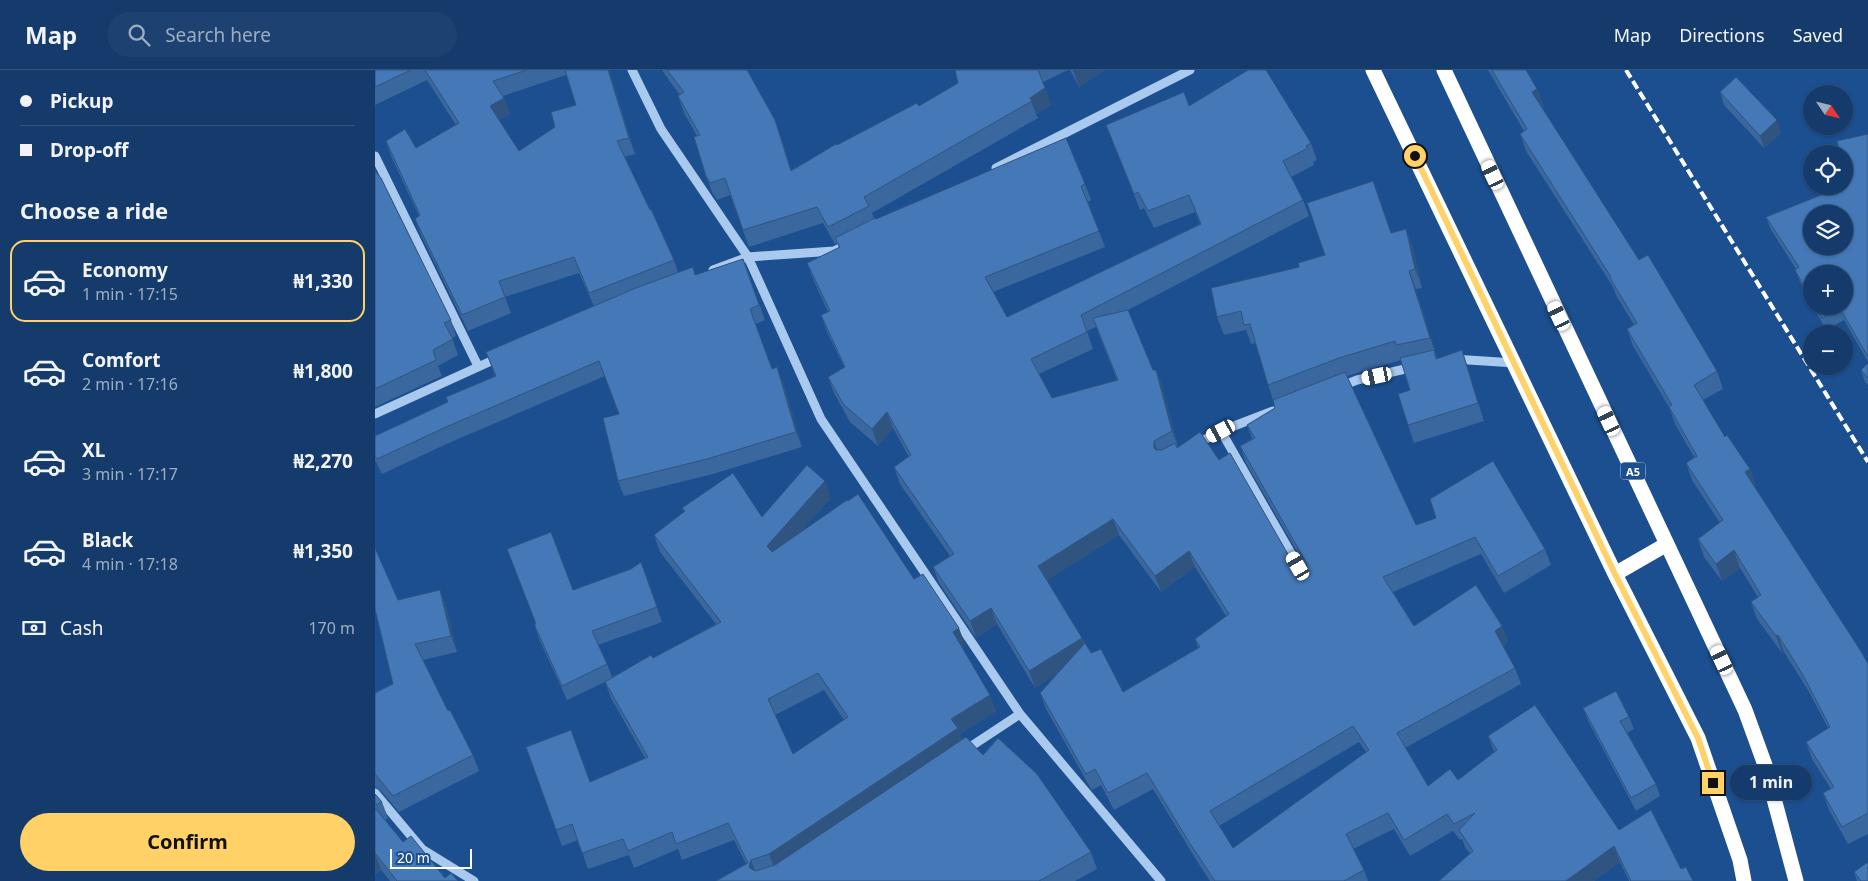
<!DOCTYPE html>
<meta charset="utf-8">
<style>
:root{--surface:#143b6b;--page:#1d4271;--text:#f1f3f6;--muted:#9dadc1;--line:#33557e;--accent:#ffd166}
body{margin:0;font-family:"Noto Sans",sans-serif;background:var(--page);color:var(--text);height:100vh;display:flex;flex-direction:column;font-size:19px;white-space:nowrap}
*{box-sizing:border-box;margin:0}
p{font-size:16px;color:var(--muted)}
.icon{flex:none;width:28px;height:28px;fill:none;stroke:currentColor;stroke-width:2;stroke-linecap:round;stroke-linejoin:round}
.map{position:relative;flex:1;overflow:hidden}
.side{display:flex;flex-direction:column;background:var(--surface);width:375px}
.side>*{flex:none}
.banner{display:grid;align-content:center;height:110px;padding:0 20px;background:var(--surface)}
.needle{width:32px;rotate:125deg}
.buttons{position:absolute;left:1428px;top:15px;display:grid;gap:10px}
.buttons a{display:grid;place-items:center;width:50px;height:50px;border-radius:50%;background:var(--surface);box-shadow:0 1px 4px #0004,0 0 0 1px var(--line);font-size:25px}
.scale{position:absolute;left:15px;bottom:12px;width:82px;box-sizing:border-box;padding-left:5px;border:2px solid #fff;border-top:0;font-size:14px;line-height:18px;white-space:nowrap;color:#fff;-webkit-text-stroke:4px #1b4f8f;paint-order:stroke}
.end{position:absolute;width:22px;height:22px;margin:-11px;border:6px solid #ffd166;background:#111;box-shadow:0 0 0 2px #111}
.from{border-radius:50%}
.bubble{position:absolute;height:35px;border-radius:18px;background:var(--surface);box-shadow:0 1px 4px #0004,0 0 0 1px var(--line);font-size:16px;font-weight:700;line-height:35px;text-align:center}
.car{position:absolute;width:15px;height:30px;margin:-15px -8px;border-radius:6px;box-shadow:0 0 4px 1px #0007;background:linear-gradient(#fff 24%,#345 0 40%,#fff 0 76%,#345 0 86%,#fff 0)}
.banner b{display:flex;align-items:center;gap:18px;height:48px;font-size:19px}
.banner b+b{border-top:1px solid var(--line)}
.banner i{width:12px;height:12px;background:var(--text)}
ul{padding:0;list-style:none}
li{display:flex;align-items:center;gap:15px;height:82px;margin:0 10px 8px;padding:0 10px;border:2px solid transparent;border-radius:15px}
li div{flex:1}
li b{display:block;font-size:19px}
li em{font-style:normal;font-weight:700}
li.on{border-color:var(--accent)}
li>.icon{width:45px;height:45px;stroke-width:1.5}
h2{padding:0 20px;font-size:22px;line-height:60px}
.pay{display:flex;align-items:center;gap:12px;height:55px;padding:0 20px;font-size:19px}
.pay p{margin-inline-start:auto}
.primary-button{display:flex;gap:10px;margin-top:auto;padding:10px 20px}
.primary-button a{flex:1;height:58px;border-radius:30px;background:var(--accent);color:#111;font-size:20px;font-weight:700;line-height:58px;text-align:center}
header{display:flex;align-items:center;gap:30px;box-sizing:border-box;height:70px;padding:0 25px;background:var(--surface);border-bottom:1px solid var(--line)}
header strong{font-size:24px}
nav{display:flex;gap:28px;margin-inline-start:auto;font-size:18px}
.search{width:350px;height:45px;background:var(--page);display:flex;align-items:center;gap:12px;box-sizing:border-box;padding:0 18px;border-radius:28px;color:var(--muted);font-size:19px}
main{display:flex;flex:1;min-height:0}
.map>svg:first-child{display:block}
</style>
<header>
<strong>Map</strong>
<div class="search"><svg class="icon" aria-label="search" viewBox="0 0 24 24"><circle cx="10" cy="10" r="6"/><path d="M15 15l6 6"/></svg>Search here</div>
<nav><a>Map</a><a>Directions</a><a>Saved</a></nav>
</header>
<main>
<section class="side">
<div class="banner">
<b><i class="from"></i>Pickup</b>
<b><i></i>Drop-off</b>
</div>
<h2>Choose a ride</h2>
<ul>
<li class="on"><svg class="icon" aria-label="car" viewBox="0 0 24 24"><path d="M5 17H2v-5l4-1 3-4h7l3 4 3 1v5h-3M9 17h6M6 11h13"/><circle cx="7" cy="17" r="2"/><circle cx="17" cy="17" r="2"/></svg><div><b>Economy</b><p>1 min · 17:15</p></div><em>₦1,330</em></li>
<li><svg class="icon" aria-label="car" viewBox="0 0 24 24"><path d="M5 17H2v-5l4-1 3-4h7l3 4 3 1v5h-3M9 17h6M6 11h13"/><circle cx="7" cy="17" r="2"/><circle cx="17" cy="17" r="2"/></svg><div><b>Comfort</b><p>2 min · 17:16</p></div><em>₦1,800</em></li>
<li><svg class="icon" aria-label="car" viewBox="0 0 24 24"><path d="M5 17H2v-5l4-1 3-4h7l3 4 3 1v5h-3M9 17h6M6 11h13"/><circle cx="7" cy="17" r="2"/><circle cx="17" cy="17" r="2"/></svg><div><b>XL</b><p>3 min · 17:17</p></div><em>₦2,270</em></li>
<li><svg class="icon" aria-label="car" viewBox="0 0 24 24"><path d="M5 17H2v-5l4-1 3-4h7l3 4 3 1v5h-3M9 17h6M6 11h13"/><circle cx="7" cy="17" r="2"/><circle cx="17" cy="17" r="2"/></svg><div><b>Black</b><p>4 min · 17:18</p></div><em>₦1,350</em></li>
</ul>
<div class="pay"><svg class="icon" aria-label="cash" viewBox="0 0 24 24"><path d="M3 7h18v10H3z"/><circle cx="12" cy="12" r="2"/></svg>Cash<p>170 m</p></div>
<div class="primary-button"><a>Confirm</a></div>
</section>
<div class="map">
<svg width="1493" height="811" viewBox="0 0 1493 811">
<rect width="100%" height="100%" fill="#1b4f8f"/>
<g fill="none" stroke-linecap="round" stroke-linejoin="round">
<!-- minor -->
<path stroke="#a9c9ee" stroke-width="9" d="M 257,0 L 286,59 L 373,187 L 446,349 L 645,644 L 786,811
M 0,86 L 103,296
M 621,98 L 815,0
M 338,200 L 373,187 L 459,181 L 469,176
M 1078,289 L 1140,293
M 964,317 L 982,310 L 1039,297
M 0,344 L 125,287
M 846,361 L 933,513
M 821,374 L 846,361 L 898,341
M 589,681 L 645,644
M 0,723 L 47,779 L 99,811"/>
<!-- highway -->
<path stroke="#fff" stroke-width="15" d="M 998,0 L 1240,504 L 1323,668 L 1365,790 L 1369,811
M 1069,0 L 1370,640 L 1390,695 L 1421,811
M 1240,504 L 1292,474"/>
<!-- rail -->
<path stroke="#fff" stroke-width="4" stroke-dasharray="9 4" stroke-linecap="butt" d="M 1251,0 L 1493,392"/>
</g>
<!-- wall -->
<path fill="#3a679d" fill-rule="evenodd" d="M 0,0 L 234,0 L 260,84 L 249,87 L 299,190 L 303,202 L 321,205 L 368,189 L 390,250 L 380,254 L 397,299 L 408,312 L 427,377 L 338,404 L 249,426 L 243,411 L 244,344 L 230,306 L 76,372 L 7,404 L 0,390 L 0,366 L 73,332 L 120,306 L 111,282 L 219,236 L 204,203 L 130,227 L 136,243 L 93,261 L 46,165 L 40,149 L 44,146 L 16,86 L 11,71 L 41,78 L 81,55 L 52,10 L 0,35 ZM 191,5 L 201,35 L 180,57 L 144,81 L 124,50 L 135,44 L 128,26 Z
M 287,0 L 372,0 L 406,67 L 416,100 L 462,75 L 544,36 L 583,13 L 580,0 L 693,0 L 668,12 L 676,35 L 661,44 L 663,48 L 497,143 L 499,148 L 501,149 L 710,114 L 716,130 L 713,132 L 730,177 L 618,222 L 632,247 L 825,154 L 820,142 L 779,158 L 769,138 L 765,140 L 731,55 L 814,36 L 936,73 L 942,90 L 938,92 L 939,95 L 916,107 L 928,130 L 934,146 L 753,240 L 778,300 L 781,300 L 787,316 L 803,377 L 844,390 L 922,500 L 927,503 L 932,500 L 932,499 L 871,393 L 865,376 L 877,369 L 872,355 L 900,338 L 898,330 L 893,315 L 880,273 L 876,274 L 871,260 L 849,265 L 842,247 L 924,197 L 950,185 L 998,111 L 1016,163 L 1031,159 L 1038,178 L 1047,218 L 1041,219 L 1062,288 L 1093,299 L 1109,351 L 1039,373 L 1033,355 L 1035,320 L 1026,290 L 972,306 L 1041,455 L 1170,479 L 1176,495 L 1129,523 L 1106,484 L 1018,522 L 1039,556 L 1127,556 L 1133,572 L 1128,576 L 1140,598 L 1146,614 L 1030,678 L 1053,716 L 1083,710 L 1119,682 L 1113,666 L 1244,760 L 1306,799 L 1318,811 L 1254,811 L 1245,792 L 1219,811 L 1064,811 L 1095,784 L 1090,777 L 1087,769 L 1085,770 L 1078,761 L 1035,786 L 1019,759 L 978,779 L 989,800 L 993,811 L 835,811 L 820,788 L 778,719 L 739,740 L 726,715 L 717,720 L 715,717 L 671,639 L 665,623 L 683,603 L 660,618 L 622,554 L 601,568 L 564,513 L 558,497 L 575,486 L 525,414 L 519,397 L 534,387 L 518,358 L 503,376 L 475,352 L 459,323 L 453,307 L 469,297 L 452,262 L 446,245 L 453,242 L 438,209 L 432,193 L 464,178 L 462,173 L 460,174 L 448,153 L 374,177 L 355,125 L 342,130 L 337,122 L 331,106 L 322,66 L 309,43 L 303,26 L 305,25 L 293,9 ZM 721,257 L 742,310 L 677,328 L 664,304 L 718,279 L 712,261 ZM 744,465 L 786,522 L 820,497 L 851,546 L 820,569 L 823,578 L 748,622 L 710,574 L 707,568 L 672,510 ZM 984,672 L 991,682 L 858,778 L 844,756 Z
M 695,0 L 730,0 L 704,17 Z
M 1113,0 L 1151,0 L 1162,19 L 1169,36 L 1167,37 L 1264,190 L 1342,301 L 1348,319 L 1328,330 L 1350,367 L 1375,399 L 1381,416 L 1379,417 L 1493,594 L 1493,764 L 1473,774 L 1454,740 L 1448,723 L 1456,719 L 1437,689 L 1431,672 L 1453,658 L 1434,622 L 1409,582 L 1407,583 L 1382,549 L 1376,532 L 1383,527 L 1365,498 L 1347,511 L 1329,487 L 1323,469 L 1345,453 L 1317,410 L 1311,393 L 1319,387 L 1300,354 L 1294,337 L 1258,276 L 1252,259 L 1259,255 L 1241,225 L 1238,217 L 1151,81 L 1145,64 L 1149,61 Z
M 1345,22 L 1406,63 L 1389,78 L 1349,35 Z
M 1493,64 L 1493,292 L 1469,250 L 1451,260 L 1438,236 L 1469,236 L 1436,204 L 1436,233 L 1425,212 L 1420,200 L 1421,199 L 1396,160 L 1391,147 L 1471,115 Z
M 0,101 L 76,250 L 81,266 L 77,268 L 83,285 L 63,296 L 67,306 L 0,337 Z
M 1493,293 L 1493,315 L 1490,312 L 1486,300 Z
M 456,428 L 425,462 L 539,509 L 590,574 L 587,577 L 621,641 L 585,664 L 587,670 L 608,685 L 716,782 L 722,799 L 700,811 L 341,811 L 371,794 L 359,770 L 307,790 L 303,779 L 259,798 L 254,785 L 213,799 L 203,770 L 187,776 L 151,677 L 215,712 L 270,688 L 236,628 L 230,612 L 192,630 L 164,569 L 159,554 L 198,520 L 256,499 L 266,492 L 287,552 L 223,575 L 232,594 L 237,607 L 278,588 L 341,554 L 285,482 L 279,465 L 309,442 L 307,438 L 387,447 ZM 449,620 L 469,650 L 418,684 L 400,645 Z
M 65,520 L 71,536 L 82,582 L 48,590 L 73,641 L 98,685 L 104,701 L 24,742 L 4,719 L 0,717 L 0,623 L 18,614 L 23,530 Z
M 1208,638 L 1254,647 L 1259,659 L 1252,663 L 1281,714 L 1285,726 L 1261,741 L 1213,651 Z
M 0,724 L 7,732 L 13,748 L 10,750 L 28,772 L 70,808 L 83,811 L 15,811 L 6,800 L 0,804 Z
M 1479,802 L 1493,811 L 1482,811 Z"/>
<!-- shaded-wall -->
<path fill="#305480" d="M 233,0 L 234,0 L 260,84 L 254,68 Z
M 698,0 L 730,0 L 704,17 Z
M 670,18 L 676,35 L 661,44 L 655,28 Z
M 1162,19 L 1169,36 L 1163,40 L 1157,22 Z
M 129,28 L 135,44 L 121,52 L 115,36 Z
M 400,50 L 406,67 L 422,117 L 416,101 Z
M 1402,50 L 1406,63 L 1389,78 L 1385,66 Z
M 1031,159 L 1038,178 L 1047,218 L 1040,199 Z
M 1034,201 L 1041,219 L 1062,287 L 1055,268 Z
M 1087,280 L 1093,299 L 1109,351 L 1103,333 Z
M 402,297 L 408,312 L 427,377 L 421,362 Z
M 781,300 L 787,316 L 803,377 L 797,361 Z
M 512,342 L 518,358 L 503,376 L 497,359 Z
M 779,371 L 785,387 L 779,378 Z
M 1375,399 L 1381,416 L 1376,420 L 1370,402 Z
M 450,411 L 456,428 L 398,493 L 392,476 Z
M 738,449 L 744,465 L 669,512 L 663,496 Z
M 1359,480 L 1365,498 L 1347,511 L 1341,494 Z
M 814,481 L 820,497 L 786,522 L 780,506 Z
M 65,520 L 71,536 L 82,582 L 76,566 Z
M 616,538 L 622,554 L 601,568 L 595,551 Z
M 1127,556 L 1133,572 L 1126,577 L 1120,561 Z
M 584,558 L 590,574 L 584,579 L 578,562 Z
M 1403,565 L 1409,582 L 1407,583 L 1401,566 Z
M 707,568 L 713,585 L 660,618 L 654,601 Z
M 615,625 L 621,641 L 585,664 L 589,674 L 400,800 L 394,784 L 576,649 Z
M 1239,776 L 1245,792 L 1219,811 L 1191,811 Z
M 0,783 L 6,800 L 0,804 Z
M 376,790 L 382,806 L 374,797 Z"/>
<!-- building -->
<path fill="#4478b7" stroke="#305480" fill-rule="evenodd" d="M 0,0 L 36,0 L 0,17 Z
M 50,0 L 152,0 L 118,11 L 129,28 L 115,36 L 144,81 L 180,57 L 176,42 L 201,35 L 190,0 L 233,0 L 254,68 L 242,71 L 275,140 L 276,139 L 299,190 L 214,223 L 199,187 L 124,211 L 130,227 L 87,245 L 40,149 L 45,145 L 11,71 L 30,59 L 41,78 L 84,53 Z
M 292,0 L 372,0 L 400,50 L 416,101 L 461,74 L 462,75 L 542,33 L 544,36 L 583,13 L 580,0 L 663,0 L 670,18 L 655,28 L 657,31 L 489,127 L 494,136 L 453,157 L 442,137 L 368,160 L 350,108 L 335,113 L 331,106 L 319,67 L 325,65 L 303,26 L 309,22 Z
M 873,0 L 891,0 L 936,73 L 931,76 L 933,78 L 908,91 L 928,130 L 706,245 L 712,262 L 656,289 L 677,328 L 743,310 L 718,248 L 753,240 L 778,300 L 781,300 L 797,361 L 779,371 L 779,378 L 781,380 L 787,380 L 800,373 L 802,378 L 825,362 L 844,390 L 855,383 L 922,500 L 927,503 L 932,500 L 932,494 L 865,376 L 880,368 L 872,355 L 900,338 L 898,330 L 970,302 L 1041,455 L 1061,448 L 1055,429 L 1118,391 L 1170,479 L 1123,506 L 1100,467 L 1008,507 L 1039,556 L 1101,515 L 1127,556 L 1120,561 L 1140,598 L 1022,663 L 1053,716 L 1075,699 L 1083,710 L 1122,680 L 1113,666 L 1160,635 L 1244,760 L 1276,740 L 1306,799 L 1311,797 L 1318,811 L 1256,811 L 1239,776 L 1191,811 L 1064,811 L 1098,781 L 1084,760 L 1100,743 L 1079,754 L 1072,744 L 1029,770 L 1013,743 L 971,764 L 989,800 L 969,811 L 840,811 L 814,772 L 772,703 L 733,723 L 720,699 L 711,704 L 709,701 L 665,623 L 710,573 L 716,583 L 726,579 L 748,622 L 825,577 L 820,569 L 854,544 L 814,481 L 780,506 L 738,449 L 663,496 L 707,568 L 654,601 L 616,538 L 595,551 L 558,497 L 579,484 L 519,397 L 536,385 L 512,342 L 497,359 L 469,335 L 453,307 L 470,297 L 446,245 L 455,241 L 432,193 L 465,177 L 460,168 L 500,148 L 501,149 L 691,68 L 710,114 L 706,116 L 724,161 L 610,207 L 632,247 L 826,154 L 814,125 L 773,141 L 763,122 L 759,124 L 731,55 L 809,22 L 814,36 ZM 978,656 L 994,680 L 858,778 L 835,741 Z
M 1117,0 L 1151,0 L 1162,19 L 1157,22 L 1264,190 L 1273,185 L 1342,301 L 1319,315 L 1350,367 L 1352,365 L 1375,399 L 1370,402 L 1487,583 L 1493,594 L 1493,743 L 1467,757 L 1448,723 L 1459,717 L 1431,672 L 1455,657 L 1428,605 L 1403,565 L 1401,566 L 1376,532 L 1386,525 L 1359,480 L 1341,494 L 1323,469 L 1348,450 L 1311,393 L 1322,386 L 1294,337 L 1297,335 L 1252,259 L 1262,253 L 1235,208 L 1236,207 L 1145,64 L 1152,59 Z
M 1361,7 L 1402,50 L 1385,66 L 1345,22 Z
M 1493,64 L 1493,287 L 1465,238 L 1447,248 L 1440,236 L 1469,236 L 1469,204 L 1436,204 L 1436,229 L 1420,200 L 1424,197 L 1391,147 L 1471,115 L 1469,103 L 1469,84 L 1465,84 L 1462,71 ZM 1436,144 L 1469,144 L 1469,176 L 1436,176 Z
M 0,101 L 6,108 L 76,250 L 69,253 L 78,269 L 58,280 L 61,290 L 0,319 Z
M 998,111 L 1016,163 L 1031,159 L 1040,199 L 1034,201 L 1055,268 L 1021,275 L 1020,271 L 964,288 L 893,315 L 875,254 L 869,255 L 866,241 L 842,247 L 836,218 L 924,197 L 923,193 L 950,185 L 932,133 Z
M 368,189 L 384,235 L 375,239 L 397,299 L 402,297 L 421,362 L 332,389 L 243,411 L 228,348 L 244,344 L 224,291 L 71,357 L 2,389 L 0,386 L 0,366 L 73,332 L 71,327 L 121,306 L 111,282 L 261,218 L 318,197 L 320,205 Z
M 1059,280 L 1061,289 L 1087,280 L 1103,333 L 1033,355 L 1023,324 L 1035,320 L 1025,288 Z
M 1493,293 L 1493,308 L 1486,300 Z
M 432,395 L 450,411 L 392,476 L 397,482 L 472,430 L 473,431 L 483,424 L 539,509 L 548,504 L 584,558 L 578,562 L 615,625 L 576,649 L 583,658 L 394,784 L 376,790 L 374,797 L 378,800 L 381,801 L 400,795 L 591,667 L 608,685 L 623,668 L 662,704 L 716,782 L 664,811 L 341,811 L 373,793 L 353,753 L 301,774 L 297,762 L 253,781 L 248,769 L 207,783 L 197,754 L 181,760 L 151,677 L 196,660 L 215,712 L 273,687 L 230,612 L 276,585 L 278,588 L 346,552 L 279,465 L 310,441 L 307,438 L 358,403 L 387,447 ZM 443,603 L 473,647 L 418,684 L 393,629 Z
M 176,462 L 198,520 L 256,499 L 266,492 L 282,537 L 217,561 L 232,594 L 187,616 L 159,554 L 161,554 L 132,479 Z
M 0,478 L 23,530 L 65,520 L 76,566 L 40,574 L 73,641 L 75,640 L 98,685 L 18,726 L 0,704 L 0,623 L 18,614 L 0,539 Z
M 1241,621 L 1254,647 L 1245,651 L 1281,714 L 1256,728 L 1208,638 Z
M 0,724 L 7,732 L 0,735 Z
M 0,738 L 28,772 L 36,766 L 70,808 L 76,803 L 83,811 L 22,811 L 0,783 Z
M 1493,792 L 1493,811 L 1486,811 L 1479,802 Z"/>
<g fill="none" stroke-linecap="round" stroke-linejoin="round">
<!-- route -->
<path stroke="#ffd166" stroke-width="6" d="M 1040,86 L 1240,504 L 1323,668 L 1338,713"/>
</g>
<g text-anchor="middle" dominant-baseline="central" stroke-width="4.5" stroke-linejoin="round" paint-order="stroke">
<!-- shield labels -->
<rect fill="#1b4f8f" stroke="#bbcadd" stroke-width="1" x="1245.5" y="392.5" width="25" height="17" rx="4"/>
<g font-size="11" font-weight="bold" fill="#fff">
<text x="1258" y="401">A5</text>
</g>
</g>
</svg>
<div class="buttons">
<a><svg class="needle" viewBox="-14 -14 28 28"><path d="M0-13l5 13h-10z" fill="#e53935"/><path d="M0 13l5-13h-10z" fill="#9dadc1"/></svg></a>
<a><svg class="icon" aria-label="locate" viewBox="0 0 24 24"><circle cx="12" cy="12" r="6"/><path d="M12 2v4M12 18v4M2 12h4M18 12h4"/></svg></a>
<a><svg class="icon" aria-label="layers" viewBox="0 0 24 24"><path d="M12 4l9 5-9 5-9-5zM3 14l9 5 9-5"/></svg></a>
<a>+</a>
<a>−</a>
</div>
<div class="scale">20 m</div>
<i class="end from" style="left:1040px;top:86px"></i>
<i class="end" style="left:1338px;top:713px"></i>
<div class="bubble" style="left:1355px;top:695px;width:82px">1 min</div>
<i class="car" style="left:1118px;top:105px;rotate:335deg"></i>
<i class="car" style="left:1184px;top:246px;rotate:335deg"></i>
<i class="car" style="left:1002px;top:306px;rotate:258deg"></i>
<i class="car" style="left:1234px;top:351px;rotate:335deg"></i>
<i class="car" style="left:846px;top:361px;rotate:242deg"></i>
<i class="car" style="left:923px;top:496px;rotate:330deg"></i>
<i class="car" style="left:1347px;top:590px;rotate:335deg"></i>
</div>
</main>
